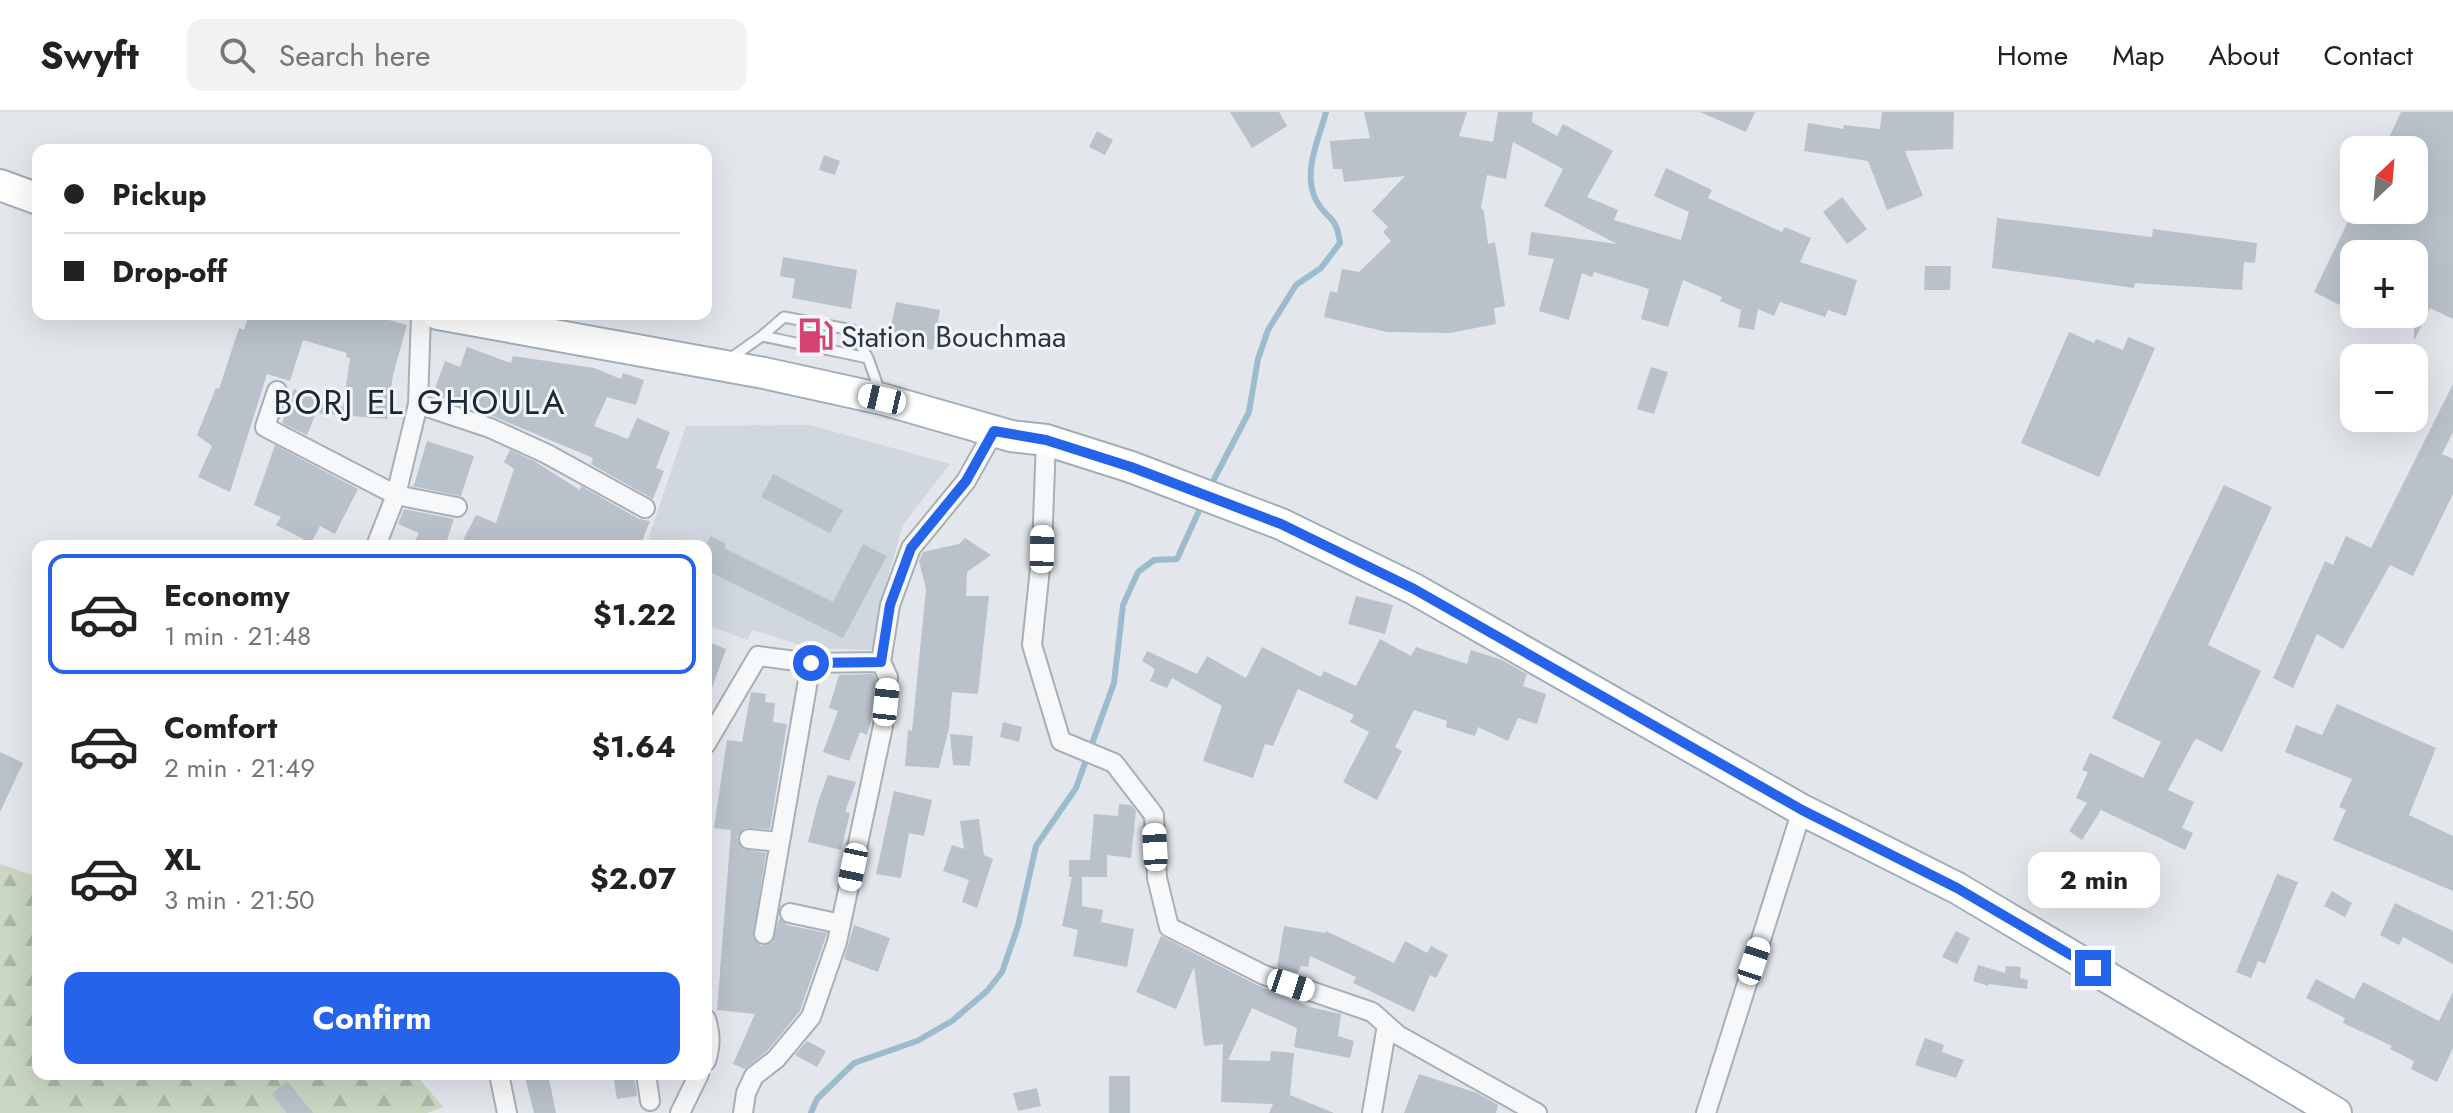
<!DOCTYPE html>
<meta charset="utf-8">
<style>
:root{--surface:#fff;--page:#f2f2f2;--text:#222;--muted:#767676;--line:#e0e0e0;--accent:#2563eb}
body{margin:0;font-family:Jost,sans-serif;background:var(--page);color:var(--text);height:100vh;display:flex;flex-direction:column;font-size:30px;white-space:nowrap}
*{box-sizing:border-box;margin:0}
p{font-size:26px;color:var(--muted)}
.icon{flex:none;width:44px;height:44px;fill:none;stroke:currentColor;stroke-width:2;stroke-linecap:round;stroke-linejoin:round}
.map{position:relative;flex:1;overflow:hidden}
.drawer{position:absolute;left:32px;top:428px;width:680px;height:540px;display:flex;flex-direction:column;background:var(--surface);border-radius:16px;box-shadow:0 8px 32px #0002}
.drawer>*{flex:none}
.top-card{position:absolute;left:32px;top:32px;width:680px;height:176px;border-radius:16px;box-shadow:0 8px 32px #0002;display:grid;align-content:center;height:176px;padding:0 32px;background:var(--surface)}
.needle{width:52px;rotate:26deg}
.fabs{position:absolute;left:2340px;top:24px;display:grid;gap:16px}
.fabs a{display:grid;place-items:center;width:88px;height:88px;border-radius:16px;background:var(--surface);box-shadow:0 8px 32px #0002;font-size:40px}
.end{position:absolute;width:36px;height:36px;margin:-18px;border:10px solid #2563eb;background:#fff;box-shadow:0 0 0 4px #fff}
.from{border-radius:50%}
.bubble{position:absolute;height:56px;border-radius:16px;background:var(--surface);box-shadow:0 8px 32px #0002;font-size:26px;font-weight:700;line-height:56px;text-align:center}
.car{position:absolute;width:24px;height:48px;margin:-24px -12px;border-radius:10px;box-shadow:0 0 6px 2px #0007;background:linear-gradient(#fff 24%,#345 0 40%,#fff 0 76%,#345 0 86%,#fff 0)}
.top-card b{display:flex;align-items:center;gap:28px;height:76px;font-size:30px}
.top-card b+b{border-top:2px solid var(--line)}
.top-card i{width:20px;height:20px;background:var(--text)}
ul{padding:14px 0 0;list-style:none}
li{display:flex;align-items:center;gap:24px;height:120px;margin:0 16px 12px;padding:0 16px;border:4px solid transparent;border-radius:16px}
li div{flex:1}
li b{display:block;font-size:30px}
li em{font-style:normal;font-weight:700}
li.current{border-color:var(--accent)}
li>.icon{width:72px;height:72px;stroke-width:1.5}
.cta{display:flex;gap:16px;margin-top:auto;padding:16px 32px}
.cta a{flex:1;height:92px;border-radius:16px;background:var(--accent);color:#fff;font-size:32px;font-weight:700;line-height:92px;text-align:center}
header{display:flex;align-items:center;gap:48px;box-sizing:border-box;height:112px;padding:0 40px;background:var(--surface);border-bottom:2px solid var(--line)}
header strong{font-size:38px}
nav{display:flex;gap:44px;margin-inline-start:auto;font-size:28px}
.search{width:560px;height:72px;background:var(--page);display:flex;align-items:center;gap:20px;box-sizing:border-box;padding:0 28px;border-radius:16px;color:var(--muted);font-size:30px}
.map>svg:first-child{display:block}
</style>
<header>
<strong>Swyft</strong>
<div class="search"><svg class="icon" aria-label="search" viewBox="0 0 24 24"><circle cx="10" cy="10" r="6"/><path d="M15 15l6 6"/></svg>Search here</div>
<nav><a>Home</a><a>Map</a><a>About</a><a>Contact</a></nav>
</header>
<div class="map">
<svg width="2453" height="1001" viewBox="0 0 2453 1001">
<defs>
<pattern id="forest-firs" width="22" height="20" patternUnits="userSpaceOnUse" patternTransform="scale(2)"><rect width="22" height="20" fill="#cbd6c3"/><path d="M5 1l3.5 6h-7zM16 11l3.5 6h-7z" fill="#aeb8a9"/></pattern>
</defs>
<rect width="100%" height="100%" fill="#e3e7ec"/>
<!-- built -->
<path fill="#d0d7de" d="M 810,313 L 950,352 L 903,413 L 881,488 L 873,538 L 810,536 L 752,518 L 748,528 L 706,513 L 706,434 L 646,434 L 686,314 Z"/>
<!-- forest -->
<path fill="url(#forest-firs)" d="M 0,752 L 38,765 L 38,962 L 415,962 L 443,995 L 427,1001 L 0,1001 Z"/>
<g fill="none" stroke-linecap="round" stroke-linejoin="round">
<!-- stream -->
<path stroke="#9cbbcd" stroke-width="6" d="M 1209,377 L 1249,300 L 1258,247 L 1268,218 L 1296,173 L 1321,156 L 1340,131 C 1336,101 1326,108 1316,88 C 1302,60 1319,27 1326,0
M 811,1001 L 817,987 L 854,951 L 917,929 L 952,909 L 987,879 L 1002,860 L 1018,814 L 1036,734 L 1076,676 L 1114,571 L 1123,493 L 1138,460 L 1154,448 L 1177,447 L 1203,390"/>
</g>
<!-- building -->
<path fill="#b9c1ca" d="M 1230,0 L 1279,0 L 1287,14 L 1252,36 Z
M 1364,0 L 1467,0 L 1459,24 L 1493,30 L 1498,0 L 1533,0 L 1532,10 L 1557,24 L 1563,12 L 1613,39 L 1587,85 L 1618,98 L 1614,108 L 1681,128 L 1689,100 L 1654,84 L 1666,56 L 1712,78 L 1708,86 L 1782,120 L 1785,115 L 1811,126 L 1800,150 L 1857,168 L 1846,204 L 1828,198 L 1825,205 L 1780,190 L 1774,204 L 1758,197 L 1754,218 L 1738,215 L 1741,198 L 1720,189 L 1722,185 L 1683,168 L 1668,215 L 1641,207 L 1649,177 L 1594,160 L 1592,165 L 1582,161 L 1569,208 L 1539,199 L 1554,147 L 1528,143 L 1531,120 L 1617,132 L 1544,94 L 1563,57 L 1513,30 L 1506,67 L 1487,63 L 1481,96 L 1484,99 L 1488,132 L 1495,130 L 1505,194 L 1494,196 L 1496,212 L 1450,221 L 1387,220 L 1324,205 L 1330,179 L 1337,181 L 1342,157 L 1359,160 L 1391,129 L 1383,120 L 1388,115 L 1372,99 L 1405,64 L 1344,70 L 1342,57 L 1333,57 L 1330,29 L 1370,26 Z
M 1700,0 L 1755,0 L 1746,20 Z
M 1882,0 L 1954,0 L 1953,37 L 1905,39 L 1923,84 L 1887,98 L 1868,49 L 1804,39 L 1808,11 L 1843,17 L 1844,13 L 1880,17 Z
M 2401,0 L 2453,0 L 2453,207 L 2430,196 L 2414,229 L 2414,142 L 2354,142 L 2354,200 L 2314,180 L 2354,97 L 2354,101 L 2355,98 L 2414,98 L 2414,38 L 2400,38 L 2386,32 Z
M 1097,19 L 1113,28 L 1105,43 L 1089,35 Z
M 824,43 L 840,49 L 835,63 L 819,58 Z
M 1842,85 L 1867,117 L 1847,132 L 1823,100 Z
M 1997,106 L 2152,125 L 2153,117 L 2257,131 L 2255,151 L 2244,150 L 2242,178 L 2135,171 L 2134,176 L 1992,156 Z
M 783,145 L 857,158 L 851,197 L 792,186 L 795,167 L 780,164 Z
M 1925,154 L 1951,154 L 1950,178 L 1924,178 Z
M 896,190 L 940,198 L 933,238 L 888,229 Z
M 249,202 L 368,202 L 407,213 L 393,263 L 387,307 L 316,301 L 307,323 L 282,311 L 294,277 L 343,295 L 350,246 L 346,245 L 347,241 L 303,228 L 290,269 L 267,262 L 230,380 L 198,365 L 212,334 L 197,323 L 216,276 L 219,277 L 239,216 L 244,218 Z
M 2069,220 L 2094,231 L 2096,227 L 2123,238 L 2128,225 L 2155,236 L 2099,365 L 2021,331 Z
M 467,235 L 511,251 L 513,244 L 594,256 L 621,267 L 623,261 L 644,268 L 636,293 L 607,285 L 594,314 L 628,327 L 637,306 L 670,320 L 656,356 L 664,359 L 653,387 L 591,352 L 593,346 L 483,300 L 433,282 L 445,249 L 460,255 Z
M 1651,255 L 1668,260 L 1654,302 L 1637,297 Z
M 2453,272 L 2453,320 L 2442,342 L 2453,347 L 2453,382 L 2413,464 L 2390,453 L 2343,537 L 2317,522 L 2293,576 L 2273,566 L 2325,449 L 2333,453 L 2346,424 L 2371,436 Z
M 427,329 L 474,344 L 461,384 L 411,374 L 414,373 Z
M 275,333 L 358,377 L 335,422 L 320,414 L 311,431 L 276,413 L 281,405 L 254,393 Z
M 510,338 L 534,349 L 580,378 L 581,374 L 639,407 L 650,409 L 640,434 L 460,434 L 476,403 L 496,411 L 514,357 L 504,350 Z
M 773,362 L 843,398 L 830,421 L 761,385 Z
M 2224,373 L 2272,395 L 2208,533 L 2261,559 L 2222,640 L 2197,627 L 2194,629 L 2168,678 L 2194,690 L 2182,716 L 2193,721 L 2185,738 L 2101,698 L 2082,728 L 2069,719 L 2087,691 L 2076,686 L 2088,660 L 2082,658 L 2090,641 L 2143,666 L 2161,630 L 2112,606 Z
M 404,397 L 454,407 L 445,434 L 412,434 L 419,421 L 398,412 Z
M 711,424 L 726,432 L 724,436 L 833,490 L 863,432 L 887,444 L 843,526 L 706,458 L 706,433 Z
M 965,426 L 991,443 L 967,460 L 966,484 L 989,484 L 978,582 L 952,580 L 949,616 L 939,656 L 905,654 L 908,618 L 912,619 L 926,477 L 919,449 L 923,440 L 959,432 Z
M 1356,484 L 1393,493 L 1385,522 L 1348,512 Z
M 1380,527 L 1411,544 L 1416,535 L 1467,552 L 1471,538 L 1502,548 L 1527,562 L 1523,574 L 1546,582 L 1537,612 L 1518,606 L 1508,629 L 1478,615 L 1475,624 L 1446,615 L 1447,609 L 1414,598 L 1395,635 L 1402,639 L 1377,688 L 1343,670 L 1369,620 L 1350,610 L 1354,603 L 1298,577 L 1273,634 L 1265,632 L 1253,666 L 1203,649 L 1222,594 L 1172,566 L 1167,576 L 1150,569 L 1155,557 L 1142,549 L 1147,539 L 1197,562 L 1207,544 L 1246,566 L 1262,535 L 1321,565 L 1324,559 L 1356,574 Z
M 706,529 L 726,537 L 708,587 L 706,587 Z
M 873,562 L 876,567 L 871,610 L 867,623 L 860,620 L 849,649 L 823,640 L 838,599 L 829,596 L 839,563 Z
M 751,580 L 766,582 L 765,590 L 775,591 L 773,610 L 787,612 L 770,717 L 745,716 L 737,725 L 743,737 L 766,741 L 753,825 L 761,834 L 773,830 L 779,806 L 787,813 L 827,821 L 800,899 L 768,938 L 745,957 L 733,952 L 755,902 L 717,898 L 731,718 L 714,716 L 727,628 L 742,630 Z
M 2337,592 L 2436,636 L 2409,703 L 2453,724 L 2453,779 L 2333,728 L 2346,698 L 2339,695 L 2352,667 L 2285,640 L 2296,613 L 2322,623 Z
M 1003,610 L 1022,615 L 1019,630 L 1000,625 Z
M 950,622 L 973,624 L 970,654 L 953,653 Z
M 0,640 L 23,651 L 0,700 Z
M 828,663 L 856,670 L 845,700 L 850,701 L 841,738 L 808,730 L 818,690 Z
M 894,679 L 932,688 L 924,724 L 909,721 L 901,766 L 876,762 Z
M 1119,692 L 1131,693 L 1136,699 L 1131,746 L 1107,743 L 1107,765 L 1082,765 L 1082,794 L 1103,798 L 1101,810 L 1134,817 L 1127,855 L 1073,844 L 1078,818 L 1062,814 L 1072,765 L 1069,765 L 1069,748 L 1090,748 L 1094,702 L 1118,704 Z
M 979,707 L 984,743 L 993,747 L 977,796 L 962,790 L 969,768 L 943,759 L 952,733 L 964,737 L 960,709 Z
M 2277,762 L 2298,770 L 2265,852 L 2258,849 L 2251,866 L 2236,860 Z
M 2332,779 L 2352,791 L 2345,805 L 2324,794 Z
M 2395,791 L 2453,819 L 2453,852 L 2403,825 L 2399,833 L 2380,823 Z
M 854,813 L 890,826 L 878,860 L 844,847 Z
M 1284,814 L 1325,821 L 1326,819 L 1394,851 L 1405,829 L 1427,841 L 1431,834 L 1448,843 L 1436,866 L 1430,863 L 1414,900 L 1353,871 L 1356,865 L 1310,844 L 1308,855 L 1301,854 L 1297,862 L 1277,855 Z
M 1956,819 L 1970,826 L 1957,852 L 1942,845 Z
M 1161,824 L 1259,874 L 1310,895 L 1341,902 L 1338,924 L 1354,929 L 1350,946 L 1294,935 L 1297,916 L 1252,896 L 1228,948 L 1270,949 L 1271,939 L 1294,941 L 1290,983 L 1334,1001 L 1269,1001 L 1273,992 L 1221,990 L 1223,932 L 1204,934 L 1194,855 L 1176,897 L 1136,880 Z
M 1978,853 L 2005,861 L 2006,854 L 2021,855 L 2020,866 L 2028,868 L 2027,877 L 1989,872 L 1988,874 L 1973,869 Z
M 2316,867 L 2354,887 L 2363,870 L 2439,909 L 2453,880 L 2453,936 L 2437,970 L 2411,957 L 2414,949 L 2390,937 L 2392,934 L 2343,911 L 2345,906 L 2306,886 Z
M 1925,926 L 1944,933 L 1942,940 L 1964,948 L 1956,966 L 1915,953 Z
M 807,929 L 826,939 L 817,955 L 795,943 Z
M 524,962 L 548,962 L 556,1001 L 534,1001 Z
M 613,962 L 634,962 L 637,984 L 617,987 Z
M 1419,962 L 1477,981 L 1498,993 L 1496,1001 L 1404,1001 Z
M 1109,964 L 1130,964 L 1130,1001 L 1109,1001 Z
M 287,969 L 313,1001 L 287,1001 L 272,982 Z
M 1037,976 L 1041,994 L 1018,999 L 1013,981 Z"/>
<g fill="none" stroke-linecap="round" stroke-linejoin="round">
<defs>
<path id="service" d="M 762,224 L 784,205 L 852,218 L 868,246
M 728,248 L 762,224 L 868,246 L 880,280"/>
<path id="minor" d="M 277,279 L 265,315 L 396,383 L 457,395
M 418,292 L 490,316 L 547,342 L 645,396
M 1046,328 L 1042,437 L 1032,533 L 1061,629 L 1114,651 L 1154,703 L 1157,766 L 1169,815 L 1264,863 L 1372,900 L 1398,923 L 1537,1001
M 376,434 L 396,383 L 418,292 L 421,202
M 706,632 L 758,544 L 811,551 L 881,550
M 749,727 L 780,730
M 790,801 L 841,812
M 764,822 L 811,551
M 706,907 C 711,922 711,934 706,949
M 499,962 L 507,1001
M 646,962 L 650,989
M 680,1001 L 699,962
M 743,1001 L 746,981 L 754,964 L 776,947 L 811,905 L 837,830 L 883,614 L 888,565 L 881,550 L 890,493 L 911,436 L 966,369 L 994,319
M 1372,1001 L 1387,913
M 1706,1001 L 1802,698"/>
<path id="primary" d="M 0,73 L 38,87
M 438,202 L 764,261 L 882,287 L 1011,324 L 1046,328 L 1131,355 L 1281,412 L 1414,477 L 1802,698 L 1957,776 L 2336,1001"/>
</defs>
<!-- service casing -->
<use href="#service" stroke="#a7afb7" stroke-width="13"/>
<!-- minor casing -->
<use href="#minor" stroke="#a7afb7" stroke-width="22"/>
<!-- primary casing -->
<use href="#primary" stroke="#a1aeb8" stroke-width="34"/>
<!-- service -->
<use href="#service" stroke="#f6f8f9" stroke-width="9"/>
<!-- minor -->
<use href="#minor" stroke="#f6f8f9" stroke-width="18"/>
<!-- primary -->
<use href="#primary" stroke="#fff" stroke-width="30"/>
</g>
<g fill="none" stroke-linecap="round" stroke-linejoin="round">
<!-- route -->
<path stroke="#2563eb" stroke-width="10" d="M 811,551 L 881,550 L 890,493 L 911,436 L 966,369 L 994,319 L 1046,328 L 1131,355 L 1281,412 L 1414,477 L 1802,698 L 1957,776 L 2093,856"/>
</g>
<!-- icons -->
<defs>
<symbol id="fuel-bare" viewBox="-9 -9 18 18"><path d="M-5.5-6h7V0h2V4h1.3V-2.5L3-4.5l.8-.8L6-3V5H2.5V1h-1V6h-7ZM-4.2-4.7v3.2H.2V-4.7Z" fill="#d6426e" stroke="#f3f6f9" stroke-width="2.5" paint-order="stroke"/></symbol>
</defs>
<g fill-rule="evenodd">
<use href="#fuel-bare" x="790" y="198" width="51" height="51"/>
</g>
<g text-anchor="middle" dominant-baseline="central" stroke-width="6" stroke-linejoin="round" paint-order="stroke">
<!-- poi labels -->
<g font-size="30" fill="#293745" stroke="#f3f6f9" text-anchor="start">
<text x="841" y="224">Station Bouchmaa</text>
</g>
<!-- quarter labels -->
<g font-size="34" letter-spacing="2" fill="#1b2836" stroke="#f3f6f9">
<text x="420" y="290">BORJ EL GHOULA</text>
</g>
</g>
</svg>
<div class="fabs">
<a><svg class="needle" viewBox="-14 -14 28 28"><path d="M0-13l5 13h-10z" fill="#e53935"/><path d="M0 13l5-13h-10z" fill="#767676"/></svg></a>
<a>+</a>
<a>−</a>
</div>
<i class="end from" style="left:811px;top:551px"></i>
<i class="end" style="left:2093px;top:856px"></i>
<div class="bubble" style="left:2028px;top:740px;width:132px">2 min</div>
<i class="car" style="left:882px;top:287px;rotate:283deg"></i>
<i class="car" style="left:1042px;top:437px;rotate:1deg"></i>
<i class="car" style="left:886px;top:590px;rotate:6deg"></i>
<i class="car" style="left:1155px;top:735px;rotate:357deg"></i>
<i class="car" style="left:853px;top:755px;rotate:192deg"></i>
<i class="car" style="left:1754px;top:849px;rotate:18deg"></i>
<i class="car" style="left:1291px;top:873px;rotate:108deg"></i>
<div class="top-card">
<b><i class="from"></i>Pickup</b>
<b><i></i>Drop-off</b>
</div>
<section class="drawer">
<ul>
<li class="current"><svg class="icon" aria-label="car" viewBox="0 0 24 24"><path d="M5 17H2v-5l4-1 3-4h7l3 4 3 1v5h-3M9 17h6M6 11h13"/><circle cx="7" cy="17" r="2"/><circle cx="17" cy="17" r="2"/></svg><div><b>Economy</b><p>1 min · 21:48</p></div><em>$1.22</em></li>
<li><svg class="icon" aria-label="car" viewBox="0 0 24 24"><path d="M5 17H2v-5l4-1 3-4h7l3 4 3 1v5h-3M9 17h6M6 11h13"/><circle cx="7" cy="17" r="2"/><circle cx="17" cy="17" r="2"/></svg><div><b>Comfort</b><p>2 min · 21:49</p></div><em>$1.64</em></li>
<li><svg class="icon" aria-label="car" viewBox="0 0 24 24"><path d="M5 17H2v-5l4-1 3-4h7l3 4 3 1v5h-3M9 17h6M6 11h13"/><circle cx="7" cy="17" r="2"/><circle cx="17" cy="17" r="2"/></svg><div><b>XL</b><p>3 min · 21:50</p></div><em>$2.07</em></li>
</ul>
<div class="cta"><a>Confirm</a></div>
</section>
</div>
